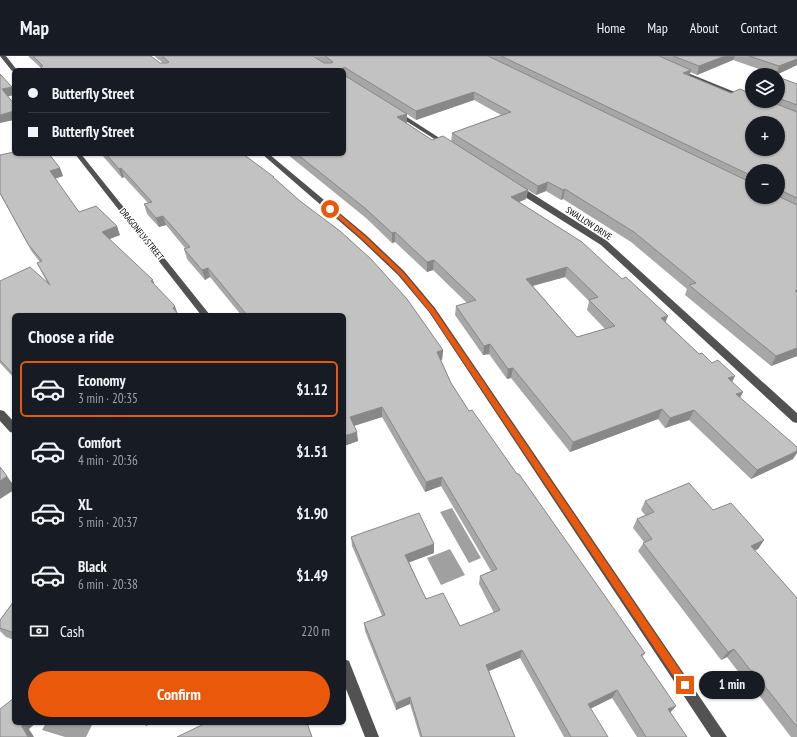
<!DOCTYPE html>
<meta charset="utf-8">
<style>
:root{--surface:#171b24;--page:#242831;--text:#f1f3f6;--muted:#9ea1a6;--line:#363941;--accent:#ea580c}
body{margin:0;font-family:"PT Sans Narrow",sans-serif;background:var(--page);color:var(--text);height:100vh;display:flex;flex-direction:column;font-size:15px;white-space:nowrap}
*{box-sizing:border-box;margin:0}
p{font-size:13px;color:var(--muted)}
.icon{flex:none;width:22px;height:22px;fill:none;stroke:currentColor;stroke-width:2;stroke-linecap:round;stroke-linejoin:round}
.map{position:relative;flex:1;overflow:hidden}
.sheet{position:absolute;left:12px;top:257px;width:334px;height:412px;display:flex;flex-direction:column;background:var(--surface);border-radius:6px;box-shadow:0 1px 3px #0004}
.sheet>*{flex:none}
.banner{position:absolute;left:12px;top:12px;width:334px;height:88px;border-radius:6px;box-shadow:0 1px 3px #0004;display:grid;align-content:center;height:88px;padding:0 16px;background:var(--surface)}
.controls{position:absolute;left:745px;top:12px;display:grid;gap:8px}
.controls a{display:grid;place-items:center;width:40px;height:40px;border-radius:50%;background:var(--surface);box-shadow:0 1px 3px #0004;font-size:20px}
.end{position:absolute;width:18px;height:18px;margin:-9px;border:5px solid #ea580c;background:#fff;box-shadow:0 0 0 2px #fff}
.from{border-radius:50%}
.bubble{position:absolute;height:28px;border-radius:14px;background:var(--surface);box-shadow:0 1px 3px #0004;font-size:13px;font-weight:600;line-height:28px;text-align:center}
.banner b{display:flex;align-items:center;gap:14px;height:38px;font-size:15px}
.banner b+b{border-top:1px solid var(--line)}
.banner i{width:10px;height:10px;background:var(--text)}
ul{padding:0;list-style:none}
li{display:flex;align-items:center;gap:12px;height:56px;margin:0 8px 6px;padding:0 8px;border:2px solid transparent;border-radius:6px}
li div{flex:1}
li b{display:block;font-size:15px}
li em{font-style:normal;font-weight:600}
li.active{border-color:var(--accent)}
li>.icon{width:36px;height:36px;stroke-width:1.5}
h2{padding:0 16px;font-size:18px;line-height:48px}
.pay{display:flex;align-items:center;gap:10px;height:44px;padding:0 16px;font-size:15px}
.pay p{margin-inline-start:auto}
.button{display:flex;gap:8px;margin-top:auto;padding:8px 16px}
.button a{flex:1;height:46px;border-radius:24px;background:var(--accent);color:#fff;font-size:16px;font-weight:600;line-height:46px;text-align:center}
header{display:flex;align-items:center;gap:24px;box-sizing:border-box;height:56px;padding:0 20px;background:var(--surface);border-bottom:1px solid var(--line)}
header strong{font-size:19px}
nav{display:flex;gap:22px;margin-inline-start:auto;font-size:14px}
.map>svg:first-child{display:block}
</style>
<header>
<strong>Map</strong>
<nav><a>Home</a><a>Map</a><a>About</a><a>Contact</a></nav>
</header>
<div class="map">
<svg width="797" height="681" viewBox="0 0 797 681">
<rect width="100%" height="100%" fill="#fff"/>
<!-- water -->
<path fill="#a0a0a0" d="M 452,452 L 481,502 L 469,507 L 440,456 Z
M 450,493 L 465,519 L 441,529 L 427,502 Z
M 46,667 L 93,667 L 86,681 L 65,681 L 42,674 Z"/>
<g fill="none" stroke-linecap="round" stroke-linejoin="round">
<!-- minor -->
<path fill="#525252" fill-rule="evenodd" d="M 0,0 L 6,0 L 17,14 L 12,15 Z
M 678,13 L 752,43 L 752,45 L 755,45 L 750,46 L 676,16 L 675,15 Z
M 397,55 L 399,56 L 452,90 L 447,91 L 395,58 L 395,56 Z
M 75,98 L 81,98 L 210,259 L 201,259 Z
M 262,98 L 269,98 L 366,179 L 404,215 L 435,252 L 727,681 L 711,681 L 429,256 L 398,219 L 360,183 Z
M 514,130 L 520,130 L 607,185 L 797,357 L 797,367 L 793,366 L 601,189 L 514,134 Z
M 0,354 L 4,355 L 14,366 L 14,377 L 10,376 L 0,365 Z
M 344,603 L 349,605 L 379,681 L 365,681 L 344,628 Z"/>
</g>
<!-- wall -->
<path fill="#a7a7a7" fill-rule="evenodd" d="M 28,0 L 151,0 L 160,7 L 163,7 L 154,0 L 313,0 L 324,7 L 314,0 L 797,0 L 797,9 L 776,19 L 733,4 L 697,19 L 690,16 L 689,20 L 731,37 L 746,36 L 748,30 L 752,28 L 752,45 L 778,45 L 778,21 L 797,28 L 797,300 L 771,310 L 685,239 L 687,233 L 631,186 L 563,143 L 561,144 L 546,135 L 536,139 L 528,134 L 526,143 L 519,146 L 622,223 L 668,260 L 665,266 L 699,298 L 732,325 L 740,342 L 793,403 L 751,423 L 689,364 L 665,372 L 658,363 L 570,396 L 511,322 L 507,323 L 489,298 L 483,299 L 455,259 L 456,250 L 467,247 L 433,214 L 427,216 L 395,186 L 392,187 L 366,162 L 287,98 L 344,98 L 344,14 L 41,13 L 41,12 ZM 474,44 L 501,59 L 452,77 L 451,86 L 432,84 L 406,67 L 407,67 L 407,58 L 416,64 ZM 752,115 L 778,115 L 778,141 L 752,141 ZM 565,221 L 589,245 L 587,254 L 605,273 L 577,281 L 533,230 Z
M 99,98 L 243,98 L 275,123 L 443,294 L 442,304 L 441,304 L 451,327 L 469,355 L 517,418 L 645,597 L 642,601 L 676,650 L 670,656 L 687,681 L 637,681 L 612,642 L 590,652 L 608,681 L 564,681 L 520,602 L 489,615 L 515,681 L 420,681 L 410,648 L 396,654 L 365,575 L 364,567 L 382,560 L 352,490 L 351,481 L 434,497 L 409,506 L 426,543 L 460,570 L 494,557 L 479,528 L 480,520 L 491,515 L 441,430 L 425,436 L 382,361 L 354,370 L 358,385 L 344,390 L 344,259 L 241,259 L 210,221 L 205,224 L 187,203 L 184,193 L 185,192 L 166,169 L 159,171 L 147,158 L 144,148 L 148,147 L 124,121 L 122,122 L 102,99 L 100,99 Z
M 0,99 L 60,112 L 63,120 L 55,123 L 79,156 L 120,179 L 109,183 L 14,259 L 14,322 L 0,307 L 0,225 L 47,226 L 41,215 L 37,207 L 40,206 L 32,196 L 0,138 Z
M 645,445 L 713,454 L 764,484 L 758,493 L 754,495 L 797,542 L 797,681 L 791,681 L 745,621 L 743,622 L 727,601 L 721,604 L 638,495 L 644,486 L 633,472 L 637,463 L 645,459 L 641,454 Z
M 14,545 L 14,584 L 6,581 L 0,575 L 0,564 Z
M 140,667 L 148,667 L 147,670 Z"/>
<!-- shaded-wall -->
<path fill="#888" d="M 725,0 L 735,0 L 733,4 L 697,19 L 699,10 Z
M 797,3 L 797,9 L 776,19 L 779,10 Z
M 344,11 L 345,20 L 344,20 L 344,14 L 342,14 L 342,13 Z
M 691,14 L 689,22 L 683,17 Z
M 12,31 L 14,36 L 14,39 L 6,41 L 2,33 Z
M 474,36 L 474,44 L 416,64 L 416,55 Z
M 14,55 L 14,64 L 0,67 L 0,59 Z
M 407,58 L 407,67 L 397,70 L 397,61 Z
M 60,112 L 63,120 L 53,123 L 50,115 Z
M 121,112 L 124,121 L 122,122 L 119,113 Z
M 548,126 L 546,135 L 536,139 L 538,130 Z
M 565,133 L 563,143 L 561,144 L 563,134 Z
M 528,134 L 526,143 L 510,150 L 511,141 Z
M 163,160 L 166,169 L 159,171 L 156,162 Z
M 117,170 L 120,179 L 105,185 L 102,176 Z
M 395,176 L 395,186 L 392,187 L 392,177 Z
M 434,204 L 433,214 L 427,216 L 427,206 Z
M 567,211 L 565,221 L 524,232 L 526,223 Z
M 208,212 L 210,221 L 205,224 L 202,214 Z
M 153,224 L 156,233 L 151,225 Z
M 175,250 L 178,259 L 173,252 Z
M 668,260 L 664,270 L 661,262 Z
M 490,288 L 489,298 L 483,299 L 484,290 Z
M 797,292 L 797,300 L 771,310 L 776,300 Z
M 443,294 L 442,304 L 436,305 L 437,296 Z
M 513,312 L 511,322 L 507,323 L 508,313 Z
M 735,320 L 730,330 L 728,322 Z
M 743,336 L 738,346 L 736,338 Z
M 382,351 L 382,361 L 350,371 L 350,361 Z
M 662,353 L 658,363 L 570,396 L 573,386 Z
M 694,354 L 689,364 L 665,372 L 670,362 Z
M 357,376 L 358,385 L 344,390 L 344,380 Z
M 797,395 L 797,397 L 793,403 L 751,423 L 757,414 Z
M 7,420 L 14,430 L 14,434 L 0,443 L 0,425 Z
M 442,421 L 441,430 L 425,436 L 426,426 Z
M 764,484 L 758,493 L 744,499 L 751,490 Z
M 434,488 L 434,497 L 405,508 L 405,499 Z
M 734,593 L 727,601 L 721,604 L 728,596 Z
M 522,594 L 520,602 L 484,617 L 486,609 Z
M 617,634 L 612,642 L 584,656 L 588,648 Z
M 410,641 L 410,648 L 396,654 L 396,647 Z
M 676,650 L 670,657 L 668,653 Z
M 20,667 L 36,667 L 29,673 L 34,681 L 28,681 Z
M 144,667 L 148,667 L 147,670 Z"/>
<!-- building -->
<path fill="#c2c2c2" stroke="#888" fill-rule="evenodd" d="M 33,0 L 151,0 L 160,7 L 167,7 L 169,6 L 162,0 L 313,0 L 324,7 L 331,7 L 333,6 L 325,0 L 488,0 L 752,127 L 752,141 L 778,141 L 778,140 L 797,149 L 797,234 L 795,235 L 797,236 L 797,292 L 776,300 L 689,229 L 696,227 L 634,176 L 565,133 L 563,134 L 548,126 L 538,130 L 452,77 L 511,56 L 474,36 L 416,55 L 344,11 L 342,13 L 342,14 L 39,14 L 43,13 L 40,10 L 43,10 Z
M 501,0 L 659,0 L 691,14 L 683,17 L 731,37 L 740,33 L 752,38 L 752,45 L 769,45 L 797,56 L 797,142 L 778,133 L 778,115 L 752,115 L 752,120 ZM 752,67 L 778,67 L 778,93 L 752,93 Z
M 673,0 L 725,0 L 699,10 Z
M 749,0 L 797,0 L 797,3 L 779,10 Z
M 0,18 L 12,31 L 2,33 L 14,48 L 14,55 L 0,59 Z
M 344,19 L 407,58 L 397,61 L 432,84 L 443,80 L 528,134 L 511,141 L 582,186 L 622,223 L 626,221 L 668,260 L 661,262 L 699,298 L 702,297 L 712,307 L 718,304 L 735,320 L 728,322 L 743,336 L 736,338 L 797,391 L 797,395 L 757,414 L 694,354 L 670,362 L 662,353 L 573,386 L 513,312 L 508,313 L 490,288 L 484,290 L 456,250 L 476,244 L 434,204 L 427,206 L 395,176 L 392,177 L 366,153 L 297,98 L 344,98 ZM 567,211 L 598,241 L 589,244 L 615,270 L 577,281 L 526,223 Z
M 778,21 L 797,28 L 797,49 L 778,42 Z
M 752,28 L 752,32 L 748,30 Z
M 14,96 L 14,98 L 49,98 L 60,112 L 50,115 L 79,156 L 96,150 L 117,170 L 102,176 L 153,224 L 151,225 L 175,250 L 173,252 L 179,259 L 14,259 L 14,319 L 0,304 L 0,225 L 30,211 L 50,229 L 37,207 L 42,205 L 28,188 L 0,137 L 0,99 Z
M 106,98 L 243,98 L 274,121 L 273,121 L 300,145 L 340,175 L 371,203 L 407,243 L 443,294 L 437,296 L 451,327 L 469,355 L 472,354 L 517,418 L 519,418 L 645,597 L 641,599 L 676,650 L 668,653 L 687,681 L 646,681 L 617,634 L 588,648 L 608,681 L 571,681 L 522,594 L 486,609 L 515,681 L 422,681 L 410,641 L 396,647 L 364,567 L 385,559 L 351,481 L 419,457 L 434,488 L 405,499 L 426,543 L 443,537 L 460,570 L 500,554 L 480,520 L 497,513 L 442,421 L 426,426 L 382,351 L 350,361 L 357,376 L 344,380 L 344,259 L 247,259 L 208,212 L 202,214 L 184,193 L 190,191 L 163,160 L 156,162 L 144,148 L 152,146 L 121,112 L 119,113 Z
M 0,411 L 7,420 L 0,425 Z
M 689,427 L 713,454 L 731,447 L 764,484 L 751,490 L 797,542 L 797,671 L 752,614 L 751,615 L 734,593 L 728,596 L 643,487 L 652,483 L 637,463 L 654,456 L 645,445 Z
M 14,545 L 14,577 L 0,572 L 0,564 Z
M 14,642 L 14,667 L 20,667 L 28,681 L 0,681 L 0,653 Z
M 206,667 L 307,667 L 312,681 L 177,681 Z"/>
<!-- route -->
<path fill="#ea580c" d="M 329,152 L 332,152 L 365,180 L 403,216 L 434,253 L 688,626 L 690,629 L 688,633 L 685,634 L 682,633 L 430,256 L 399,218 L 361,182 L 329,154 Z"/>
<g text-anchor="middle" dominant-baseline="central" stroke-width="3" stroke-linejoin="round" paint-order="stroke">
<!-- far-street labels -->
<g font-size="9" fill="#000" stroke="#fff">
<text transform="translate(589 167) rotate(33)">SWALLOW DRIVE</text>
<text transform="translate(142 178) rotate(51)">DRAGONFLY STREET</text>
</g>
</g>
</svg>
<div class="controls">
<a><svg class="icon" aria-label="layers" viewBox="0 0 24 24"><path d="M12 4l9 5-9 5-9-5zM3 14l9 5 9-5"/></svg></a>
<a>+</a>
<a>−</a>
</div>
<i class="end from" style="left:330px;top:153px"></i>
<i class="end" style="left:685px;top:629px"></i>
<div class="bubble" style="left:699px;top:615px;width:66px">1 min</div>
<div class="banner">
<b><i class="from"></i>Butterfly Street</b>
<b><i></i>Butterfly Street</b>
</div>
<section class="sheet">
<h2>Choose a ride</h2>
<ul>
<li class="active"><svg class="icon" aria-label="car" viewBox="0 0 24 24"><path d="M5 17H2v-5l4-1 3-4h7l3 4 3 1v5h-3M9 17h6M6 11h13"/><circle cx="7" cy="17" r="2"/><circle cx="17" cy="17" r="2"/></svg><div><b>Economy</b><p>3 min · 20:35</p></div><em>$1.12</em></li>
<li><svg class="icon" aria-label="car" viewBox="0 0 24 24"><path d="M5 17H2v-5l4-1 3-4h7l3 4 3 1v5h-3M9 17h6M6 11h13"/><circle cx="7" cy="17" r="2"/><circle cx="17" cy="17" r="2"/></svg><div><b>Comfort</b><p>4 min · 20:36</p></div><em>$1.51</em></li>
<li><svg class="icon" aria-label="car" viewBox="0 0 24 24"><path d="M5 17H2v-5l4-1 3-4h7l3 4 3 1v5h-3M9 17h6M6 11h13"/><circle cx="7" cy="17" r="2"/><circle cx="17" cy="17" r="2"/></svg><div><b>XL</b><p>5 min · 20:37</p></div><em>$1.90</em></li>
<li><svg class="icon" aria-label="car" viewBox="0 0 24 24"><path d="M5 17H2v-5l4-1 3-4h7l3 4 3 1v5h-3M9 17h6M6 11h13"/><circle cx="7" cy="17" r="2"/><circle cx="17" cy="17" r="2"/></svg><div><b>Black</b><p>6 min · 20:38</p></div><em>$1.49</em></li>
</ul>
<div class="pay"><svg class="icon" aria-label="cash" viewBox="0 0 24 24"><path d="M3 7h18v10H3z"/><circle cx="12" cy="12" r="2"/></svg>Cash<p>220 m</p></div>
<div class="button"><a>Confirm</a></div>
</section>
</div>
